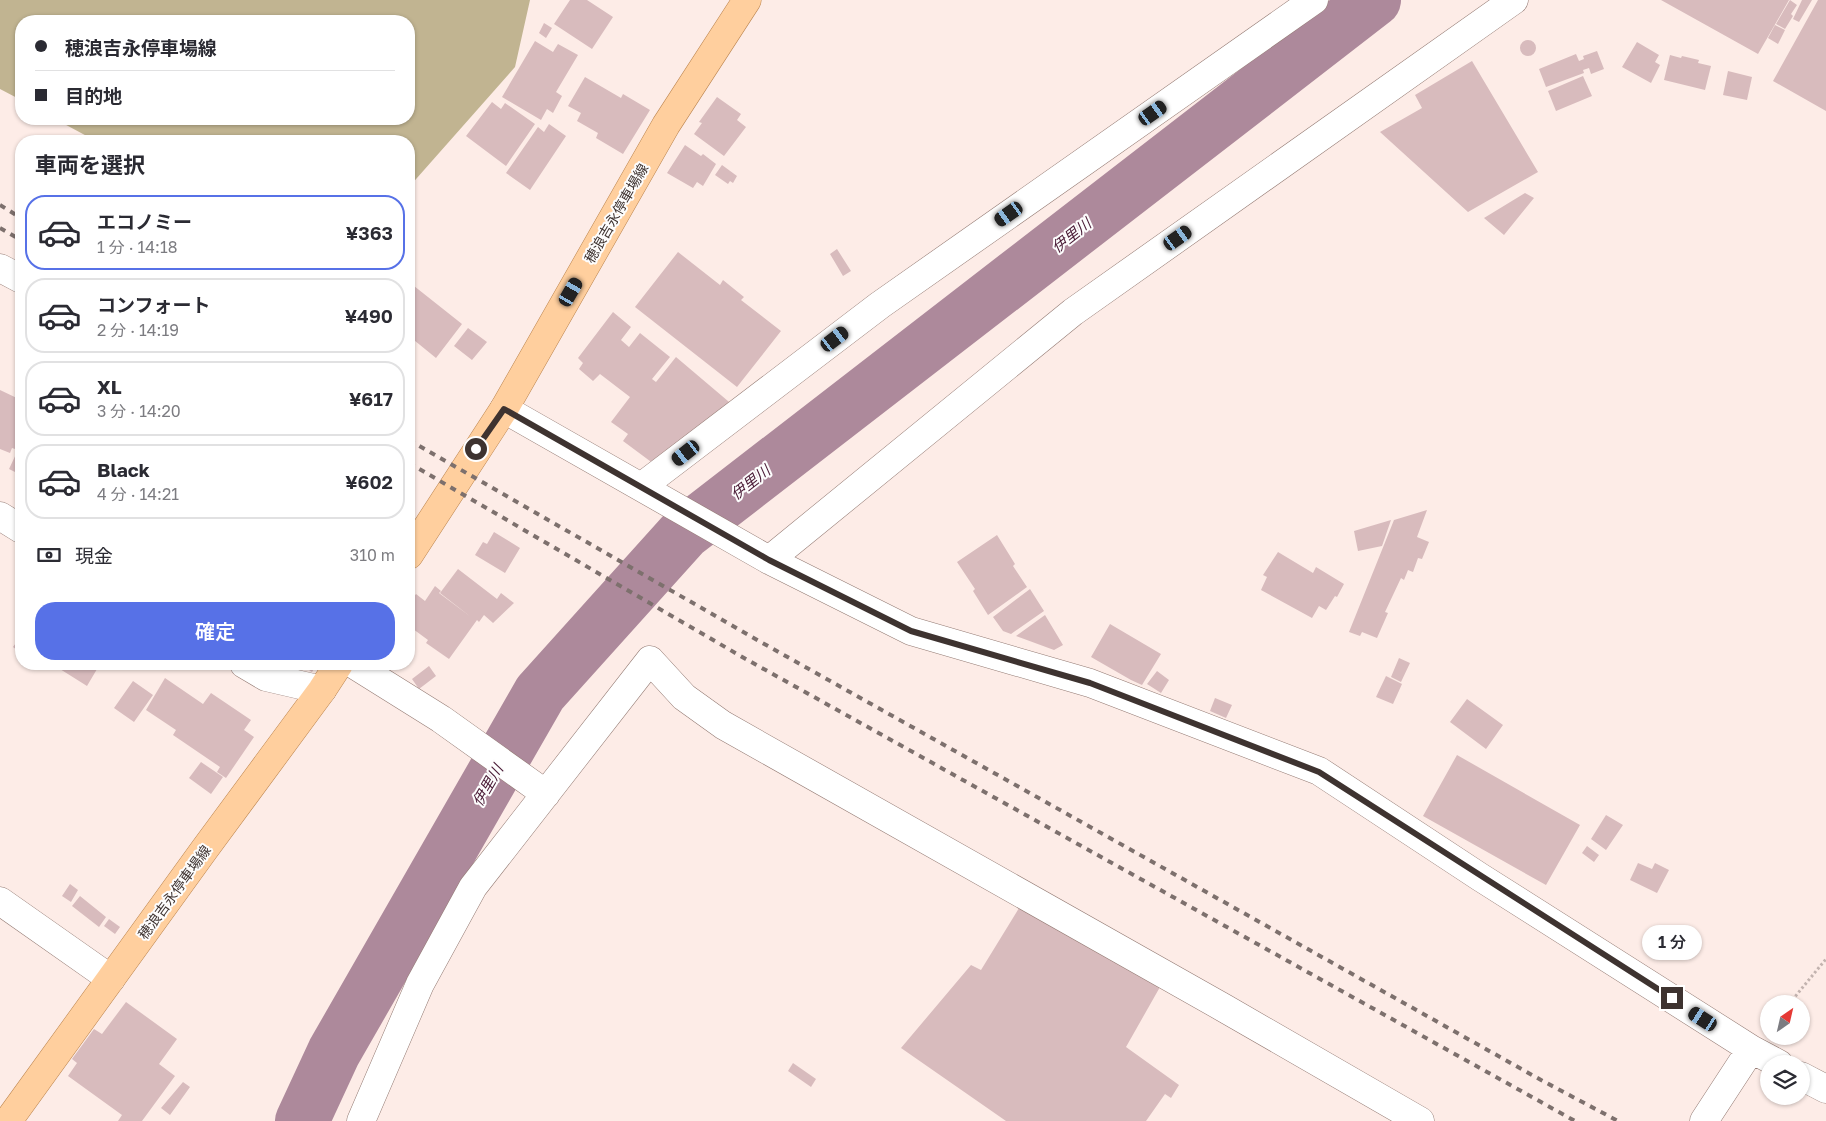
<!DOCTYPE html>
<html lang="ja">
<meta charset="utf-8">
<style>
:root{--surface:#fff;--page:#f7f7f7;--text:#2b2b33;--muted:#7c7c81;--line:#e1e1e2;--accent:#5771e7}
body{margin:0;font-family:"Golos Text","Noto Sans JP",sans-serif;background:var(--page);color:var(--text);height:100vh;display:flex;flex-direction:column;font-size:19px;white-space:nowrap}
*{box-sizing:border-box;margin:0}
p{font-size:16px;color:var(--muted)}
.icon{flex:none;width:28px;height:28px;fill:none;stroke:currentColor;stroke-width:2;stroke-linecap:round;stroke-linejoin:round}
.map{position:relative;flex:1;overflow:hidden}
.side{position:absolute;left:15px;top:135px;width:400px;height:535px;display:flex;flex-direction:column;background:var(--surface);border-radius:20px;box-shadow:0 1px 4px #0004}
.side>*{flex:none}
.top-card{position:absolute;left:15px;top:15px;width:400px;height:110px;border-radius:20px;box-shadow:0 1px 4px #0004;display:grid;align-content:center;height:110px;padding:0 20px;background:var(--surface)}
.needle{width:32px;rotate:34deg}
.tools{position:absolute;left:1760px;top:995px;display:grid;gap:10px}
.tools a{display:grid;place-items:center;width:50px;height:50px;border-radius:50%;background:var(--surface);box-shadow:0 1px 4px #0004;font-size:25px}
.end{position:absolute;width:22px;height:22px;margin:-11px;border:6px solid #3e3330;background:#fff;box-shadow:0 0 0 2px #fff}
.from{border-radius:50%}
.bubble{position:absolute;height:35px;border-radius:18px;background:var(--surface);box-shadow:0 1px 4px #0004;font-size:16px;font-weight:600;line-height:35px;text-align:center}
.car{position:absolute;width:15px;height:30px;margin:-15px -8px;border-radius:6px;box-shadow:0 0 4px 1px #0007;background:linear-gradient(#222 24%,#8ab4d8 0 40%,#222 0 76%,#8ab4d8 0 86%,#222 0)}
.top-card b{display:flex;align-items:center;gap:18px;height:48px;font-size:19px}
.top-card b+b{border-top:1px solid var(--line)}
.top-card i{width:12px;height:12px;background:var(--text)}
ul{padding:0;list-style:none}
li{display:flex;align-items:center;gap:15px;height:75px;margin:0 10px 8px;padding:0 10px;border:2px solid var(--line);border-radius:20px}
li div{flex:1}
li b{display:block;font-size:19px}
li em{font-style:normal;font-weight:600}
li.current{border-color:var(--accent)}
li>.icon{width:45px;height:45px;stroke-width:1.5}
h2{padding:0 20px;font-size:22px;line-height:60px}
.pay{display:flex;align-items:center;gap:12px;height:55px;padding:0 20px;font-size:19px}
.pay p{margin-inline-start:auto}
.cta{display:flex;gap:10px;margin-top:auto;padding:10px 20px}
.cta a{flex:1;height:58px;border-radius:20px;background:var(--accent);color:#fff;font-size:20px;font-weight:600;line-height:58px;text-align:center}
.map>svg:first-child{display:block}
</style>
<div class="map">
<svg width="1826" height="1121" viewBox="0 0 1826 1121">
<rect width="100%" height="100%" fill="#fdece7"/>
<!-- forest -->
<path fill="#c1b491" d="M 0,0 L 530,0 L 515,67 L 409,187 L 409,141 L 96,141 L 55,119 L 409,119 L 409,21 L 21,21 L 21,100 L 0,89 Z"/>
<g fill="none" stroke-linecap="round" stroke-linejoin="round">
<!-- river -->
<path stroke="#ad899b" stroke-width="54" d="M 302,1121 L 334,1052 L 540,693 L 684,533 L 1374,0"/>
</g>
<!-- building -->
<path fill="#d8bbbd" d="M 570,0 L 587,0 L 613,17 L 592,49 L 554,24 Z
M 1661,0 L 1789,0 L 1758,54 Z
M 1790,0 L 1797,5 L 1791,14 L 1793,16 L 1785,29 L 1776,24 Z
M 1802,0 L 1812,0 L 1799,22 L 1793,19 Z
M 1818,0 L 1826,0 L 1826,111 L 1773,81 Z
M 544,23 L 552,28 L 546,38 L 539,33 Z
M 1775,25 L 1785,30 L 1778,44 L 1768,38 Z
M1520 48a8 8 0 1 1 16 0a8 8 0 1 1-16 0Z
M 535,41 L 553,52 L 558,44 L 578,55 L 556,92 L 562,96 L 553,113 L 547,109 L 541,120 L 502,97 Z
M 1637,42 L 1659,55 L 1655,62 L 1660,65 L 1651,83 L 1622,67 Z
M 1597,51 L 1604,69 L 1591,74 L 1589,68 L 1583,70 L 1584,73 L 1546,87 L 1539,69 L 1576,54 L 1579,61 L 1584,59 L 1583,56 Z
M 1670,55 L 1681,58 L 1682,56 L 1699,60 L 1698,63 L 1711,66 L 1705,90 L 1664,80 Z
M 1472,61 L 1538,172 L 1468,212 L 1380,132 L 1422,108 L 1415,95 Z
M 1728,71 L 1752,77 L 1747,100 L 1723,95 Z
M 1583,76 L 1592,96 L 1556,111 L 1548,91 Z
M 585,77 L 621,98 L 623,94 L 650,110 L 623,154 L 596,138 L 598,133 L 577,121 L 581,113 L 568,106 Z
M 717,97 L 741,114 L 737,120 L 746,127 L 724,156 L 694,134 L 702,123 L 699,122 Z
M 492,102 L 501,109 L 505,103 L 535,124 L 506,166 L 466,136 Z
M 549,124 L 566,136 L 530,190 L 506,173 L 538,127 L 544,132 Z
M 685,145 L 701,156 L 703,154 L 716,164 L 703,186 L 697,182 L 693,188 L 667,173 Z
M 722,165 L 737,176 L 733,183 L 730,181 L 728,184 L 715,175 Z
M 1525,193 L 1534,198 L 1504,235 L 1484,218 Z
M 837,249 L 851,271 L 843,276 L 830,254 Z
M 678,252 L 720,285 L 723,280 L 744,297 L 741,300 L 781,331 L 737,387 L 635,307 Z
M 409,282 L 462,324 L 436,358 L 409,336 Z
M 613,312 L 631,327 L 621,340 L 629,347 L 640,333 L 670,357 L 652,379 L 656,382 L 676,357 L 735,407 L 658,467 L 623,441 L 628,434 L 611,422 L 630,397 L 600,374 L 593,381 L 579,369 L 583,363 L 578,358 Z
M 468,328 L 487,342 L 472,360 L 454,346 Z
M 0,390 L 21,400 L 21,475 L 9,469 L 18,450 L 12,448 L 10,453 L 0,449 Z
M 1427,510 L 1417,537 L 1429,542 L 1422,559 L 1418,558 L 1413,572 L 1408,570 L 1404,580 L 1401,578 L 1385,612 L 1388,613 L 1377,638 L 1362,632 L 1360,636 L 1349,632 L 1394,520 Z
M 1391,520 L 1382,546 L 1358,551 L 1354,531 Z
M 494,532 L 520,548 L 505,573 L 475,555 L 483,542 L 487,544 Z
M 997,535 L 1015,564 L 1013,566 L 1027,587 L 988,615 L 973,591 L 975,589 L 957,562 Z
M 1278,552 L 1313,573 L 1316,567 L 1344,584 L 1337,597 L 1335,596 L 1326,610 L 1319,606 L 1312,618 L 1261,590 L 1267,577 L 1263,575 Z
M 458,569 L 497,599 L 501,593 L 514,603 L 493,623 L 484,615 L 479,622 L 477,620 L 449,659 L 426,643 L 428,640 L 409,626 L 409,603 L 416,594 L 425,601 L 435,586 L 441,591 L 439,593 L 471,617 L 440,593 Z
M 1030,589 L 1044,611 L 1011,634 L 1003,631 L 993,617 Z
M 1045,615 L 1063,645 L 1054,650 L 1016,636 Z
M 1110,624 L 1161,654 L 1142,685 L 1131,680 L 1091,657 Z
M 21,636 L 21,653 L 13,647 Z
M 1399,658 L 1410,663 L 1401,682 L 1391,677 Z
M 52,664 L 100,664 L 87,686 Z
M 300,664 L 317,664 L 312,672 Z
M 429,666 L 436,676 L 419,689 L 412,679 Z
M 1157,671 L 1169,680 L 1161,693 L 1147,684 Z
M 1386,676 L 1402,684 L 1393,704 L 1376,697 Z
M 165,678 L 203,704 L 211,693 L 251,720 L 244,730 L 254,737 L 226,778 L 217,772 L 220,767 L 173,735 L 176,730 L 146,710 Z
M 133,681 L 153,695 L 134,722 L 114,708 Z
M 1215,698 L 1232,705 L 1226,718 L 1210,711 Z
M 1467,699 L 1503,725 L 1486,749 L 1450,722 Z
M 1457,755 L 1580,825 L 1546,885 L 1423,816 Z
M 201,762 L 223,777 L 211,794 L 189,778 Z
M 1606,815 L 1623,825 L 1606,850 L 1591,839 Z
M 1587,846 L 1599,855 L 1594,862 L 1582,853 Z
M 1638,863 L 1652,869 L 1655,863 L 1669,870 L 1657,893 L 1630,880 Z
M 70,884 L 78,890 L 71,902 L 62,896 Z
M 80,896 L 106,917 L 99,927 L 72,906 Z
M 1019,908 L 1160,987 L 1126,1047 L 1179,1085 L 1171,1098 L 1165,1094 L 1146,1121 L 1006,1121 L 901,1048 L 971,965 L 981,970 Z
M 109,919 L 120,927 L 115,934 L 104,926 Z
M 126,1002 L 177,1039 L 159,1064 L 175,1076 L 142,1121 L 118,1121 L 122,1115 L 68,1076 L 77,1063 L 72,1059 L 94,1029 L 102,1034 Z
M 793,1063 L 816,1079 L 811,1087 L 788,1071 Z
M 183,1082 L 190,1087 L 170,1115 L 161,1108 Z"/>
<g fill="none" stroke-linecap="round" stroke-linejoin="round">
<defs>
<path id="minor" d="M 0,268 L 21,279
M 504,409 L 769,560 L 911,631 L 1090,683 L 1319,771 L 1480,877 L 1751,1049 L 1779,1064
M 641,487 L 880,305 L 1314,0
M 0,516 L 21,529
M 769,560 L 1073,312 L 1514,0
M 244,664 L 266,677 L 322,690
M 353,664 L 441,719 L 546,794
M 0,901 L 111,979
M 1801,1076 L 1826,1089
M 361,1121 L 420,984 L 473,887 L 650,660 L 684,697 L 723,725 L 1224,1008 L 1420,1121
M 1704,1121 L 1751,1049"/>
<path id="major" d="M 409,555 L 504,409 L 666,125 L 747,0
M 8,1121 L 204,850 L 322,690 L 339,664"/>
</defs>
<!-- minor casing -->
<use href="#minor" stroke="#937a73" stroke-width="29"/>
<!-- major casing -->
<use href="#major" stroke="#bb844e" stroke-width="29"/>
<!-- path -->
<path stroke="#c3b3af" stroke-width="3" stroke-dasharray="2.5 2.5" stroke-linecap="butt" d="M 1789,1004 L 1826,959"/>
<!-- minor -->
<use href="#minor" stroke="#fff" stroke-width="28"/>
<!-- major -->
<use href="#major" stroke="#ffcf9e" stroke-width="28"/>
<!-- rail -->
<path stroke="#7d706d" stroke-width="4" stroke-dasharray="6 6" stroke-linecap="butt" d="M 0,205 L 21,218
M 0,228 L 21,240
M 409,440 L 759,641 L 1541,1080 L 1618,1121
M 409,463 L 744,658 L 1575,1121"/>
</g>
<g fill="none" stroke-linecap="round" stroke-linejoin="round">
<!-- route -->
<path stroke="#3e3330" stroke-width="6" d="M 476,449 L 504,409 L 769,560 L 911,631 L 1090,683 L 1319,772 L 1672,998"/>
</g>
<g text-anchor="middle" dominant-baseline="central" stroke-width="4" stroke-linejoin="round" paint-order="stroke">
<!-- street labels -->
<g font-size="14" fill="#3e3330" stroke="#fdfdfd">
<text transform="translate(616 213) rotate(-60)">穂浪吉永停車場線</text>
<text transform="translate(174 892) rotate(-54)">穂浪吉永停車場線</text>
</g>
<!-- water labels -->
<g font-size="15" font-style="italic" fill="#481934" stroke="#fdfdfd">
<text transform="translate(1071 235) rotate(-38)">伊里川</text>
<text transform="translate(750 482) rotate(-38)">伊里川</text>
<text transform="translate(487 785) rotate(-60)">伊里川</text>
</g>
</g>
</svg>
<div class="tools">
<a><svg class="needle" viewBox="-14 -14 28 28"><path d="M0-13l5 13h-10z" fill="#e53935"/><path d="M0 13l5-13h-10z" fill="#7c7c81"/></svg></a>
<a><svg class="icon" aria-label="layers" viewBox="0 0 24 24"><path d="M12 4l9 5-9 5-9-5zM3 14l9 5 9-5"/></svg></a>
</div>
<i class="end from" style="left:476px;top:449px"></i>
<i class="end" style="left:1672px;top:998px"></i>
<div class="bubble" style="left:1642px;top:925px;width:60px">1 分</div>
<i class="car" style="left:1153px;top:113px;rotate:55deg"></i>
<i class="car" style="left:1009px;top:214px;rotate:235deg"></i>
<i class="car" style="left:1178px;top:238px;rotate:55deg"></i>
<i class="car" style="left:571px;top:292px;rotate:30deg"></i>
<i class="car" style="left:835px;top:339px;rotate:53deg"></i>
<i class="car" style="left:686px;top:453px;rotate:232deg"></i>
<i class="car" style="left:1703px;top:1019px;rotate:303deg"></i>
<div class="top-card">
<b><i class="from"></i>穂浪吉永停車場線</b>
<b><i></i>目的地</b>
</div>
<section class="side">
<h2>車両を選択</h2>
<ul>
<li class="current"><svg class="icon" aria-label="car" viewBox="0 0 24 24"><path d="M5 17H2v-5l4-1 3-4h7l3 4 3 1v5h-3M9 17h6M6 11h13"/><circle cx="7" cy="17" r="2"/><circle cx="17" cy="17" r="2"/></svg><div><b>エコノミー</b><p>1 分 · 14:18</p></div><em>¥363</em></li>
<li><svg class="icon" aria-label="car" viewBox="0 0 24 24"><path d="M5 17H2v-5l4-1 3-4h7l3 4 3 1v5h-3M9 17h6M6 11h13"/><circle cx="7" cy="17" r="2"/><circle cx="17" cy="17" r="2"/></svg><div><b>コンフォート</b><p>2 分 · 14:19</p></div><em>¥490</em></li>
<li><svg class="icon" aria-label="car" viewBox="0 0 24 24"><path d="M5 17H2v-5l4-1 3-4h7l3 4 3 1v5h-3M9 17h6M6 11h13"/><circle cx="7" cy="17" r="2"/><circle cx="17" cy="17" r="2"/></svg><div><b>XL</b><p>3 分 · 14:20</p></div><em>¥617</em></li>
<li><svg class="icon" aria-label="car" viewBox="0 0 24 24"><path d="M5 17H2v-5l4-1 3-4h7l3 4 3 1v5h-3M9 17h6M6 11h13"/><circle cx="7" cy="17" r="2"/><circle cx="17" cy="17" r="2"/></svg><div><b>Black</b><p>4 分 · 14:21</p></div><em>¥602</em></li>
</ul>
<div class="pay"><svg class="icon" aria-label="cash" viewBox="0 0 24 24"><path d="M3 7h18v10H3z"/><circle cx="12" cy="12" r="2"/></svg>現金<p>310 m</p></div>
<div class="cta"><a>確定</a></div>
</section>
</div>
